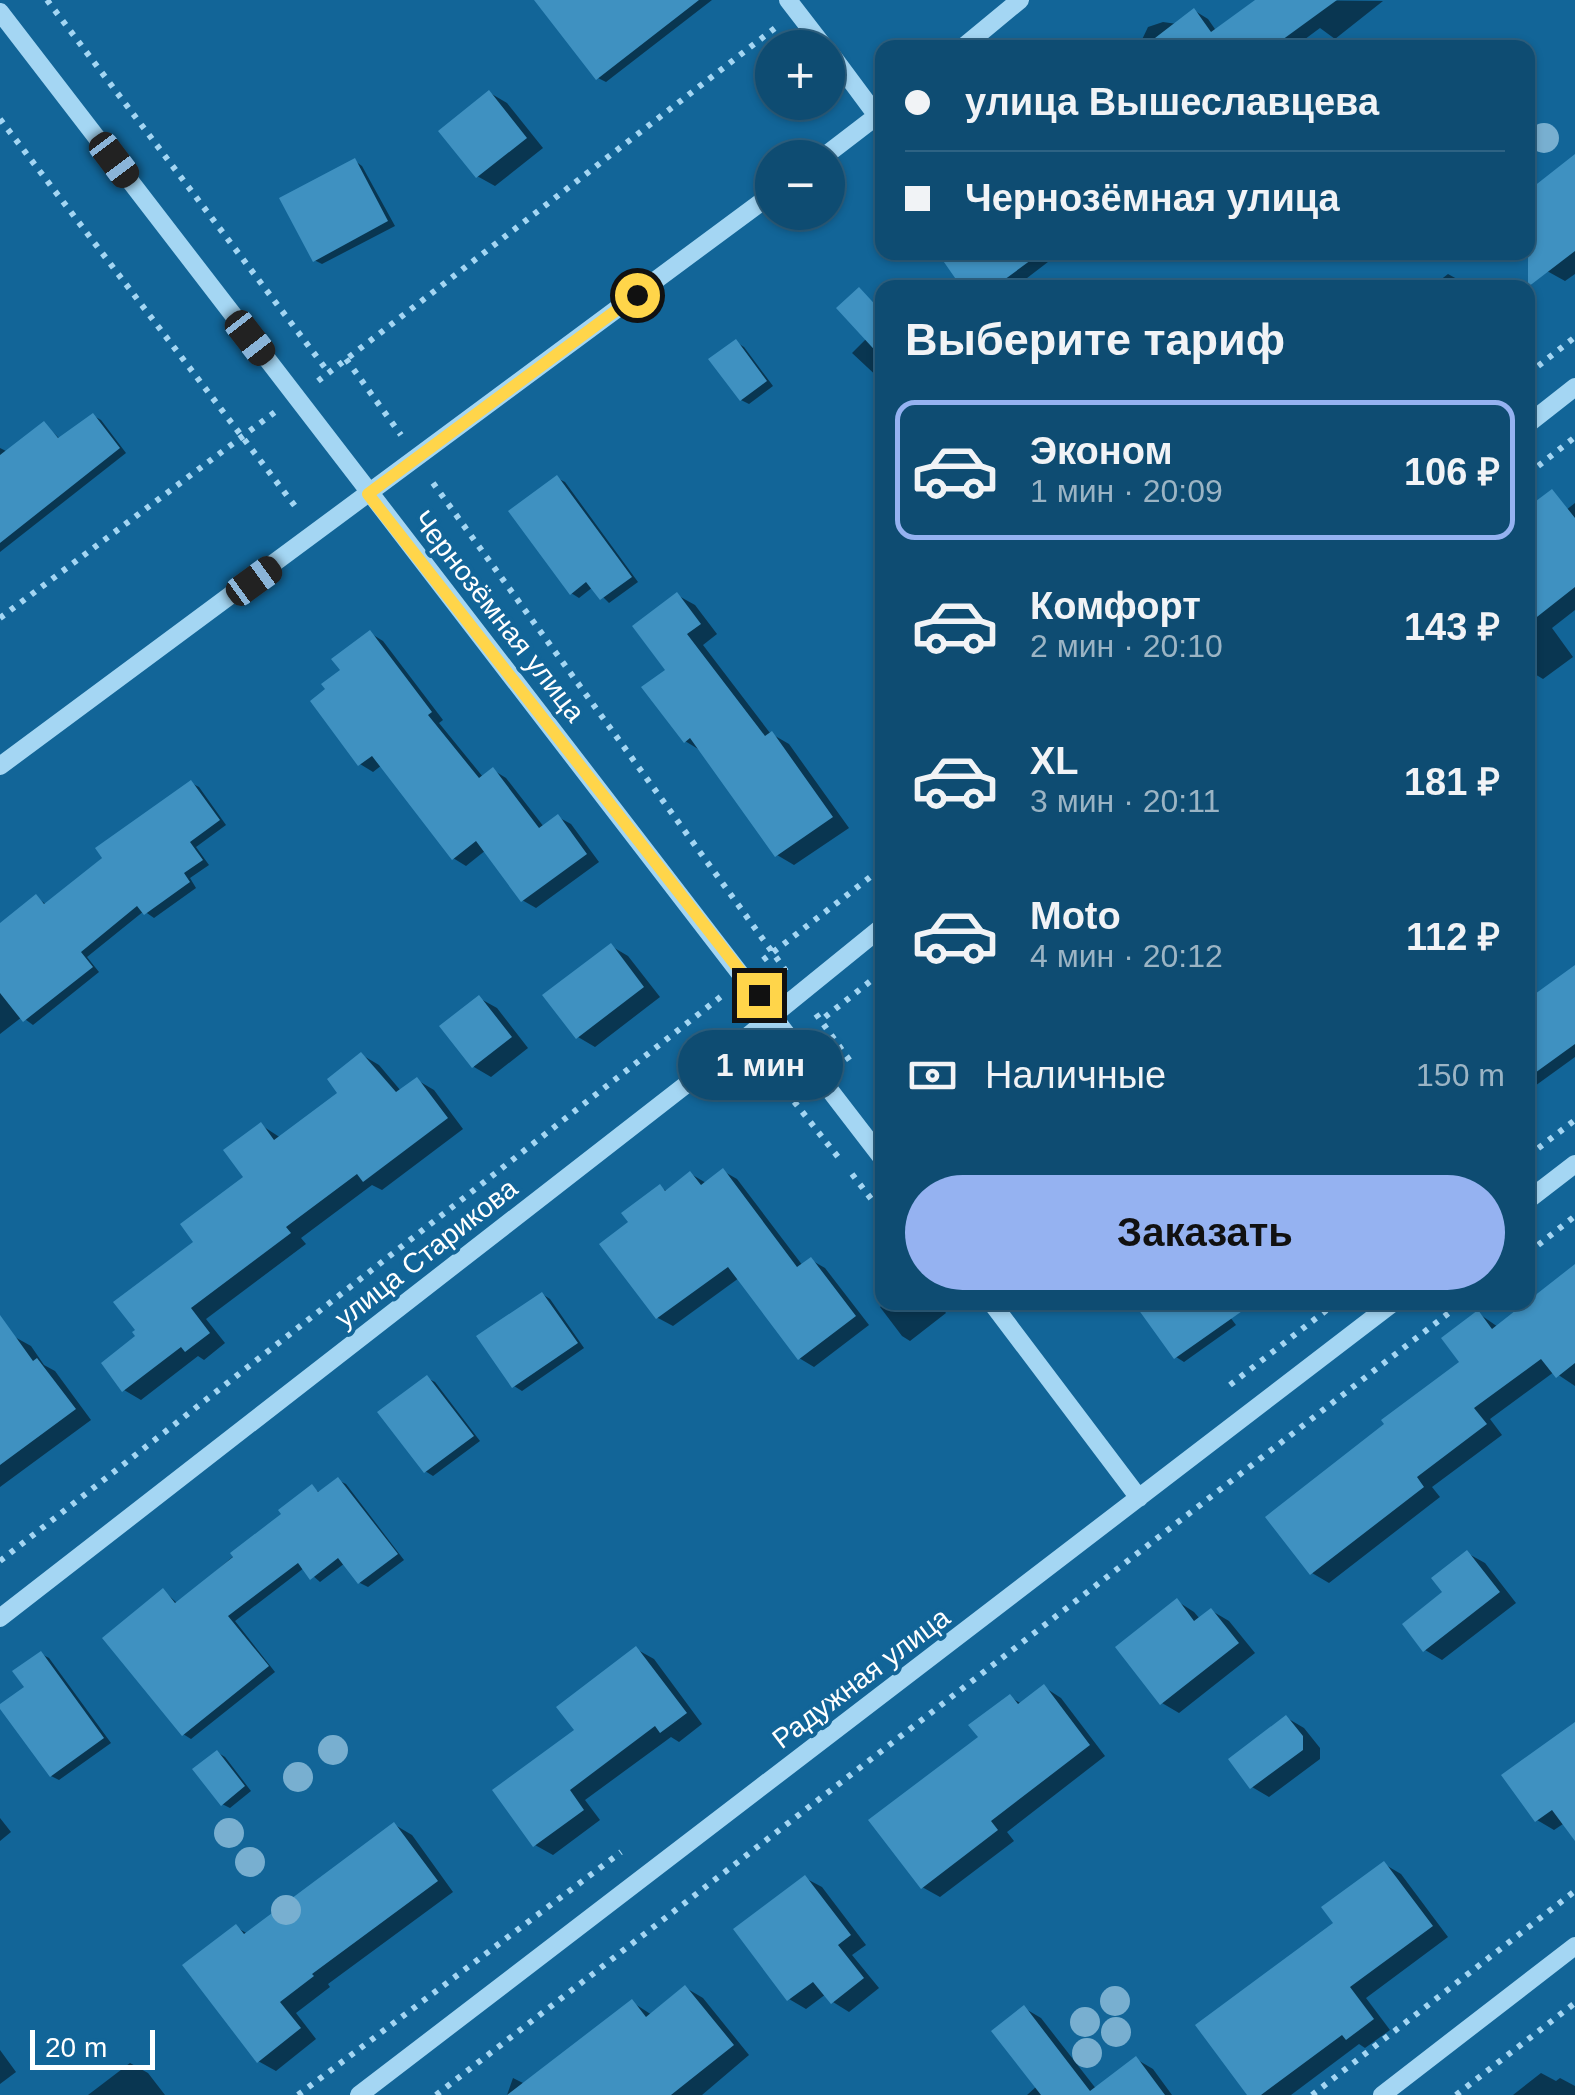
<!DOCTYPE html>
<html lang="ru">
<meta charset="utf-8">
<style>
:root{--surface:#0e4c72;--page:#175377;--text:#f1f3f6;--muted:#9bb4c4;--line:#2e6384;--accent:#95b2f1}
body{margin:0;font-family:Helvetica,sans-serif;background:var(--page);color:var(--text);height:100vh;display:flex;flex-direction:column;font-size:38px;white-space:nowrap}
*{box-sizing:border-box;margin:0}
p{font-size:32px;color:var(--muted)}
.icon{flex:none;width:55px;height:55px;fill:none;stroke:currentColor;stroke-width:2;stroke-linecap:round;stroke-linejoin:round}
.map{position:relative;flex:1;overflow:hidden}
.details{position:absolute;left:875px;top:280px;width:660px;height:1030px;display:flex;flex-direction:column;background:var(--surface);border-radius:20px;box-shadow:0 2px 8px #0004,0 0 0 2px var(--line)}
.details>*{flex:none}
.banner{position:absolute;left:875px;top:40px;width:660px;height:220px;border-radius:20px;box-shadow:0 2px 8px #0004,0 0 0 2px var(--line);display:grid;align-content:center;height:220px;padding:0 30px;background:var(--surface)}
.fabs{position:absolute;left:755px;top:30px;display:grid;gap:20px}
.fabs a{display:grid;place-items:center;width:90px;height:90px;border-radius:50%;background:var(--surface);box-shadow:0 2px 8px #0004,0 0 0 2px var(--line);font-size:50px}
.scale{position:absolute;left:30px;bottom:25px;width:125px;box-sizing:border-box;padding-left:10px;border:5px solid #fff;border-top:0;font-size:28px;line-height:35px;white-space:nowrap;color:#fff;-webkit-text-stroke:8px #126598;paint-order:stroke}
.end{position:absolute;width:45px;height:45px;margin:-22px;border:12px solid #ffd54a;background:#111;box-shadow:0 0 0 5px #111}
.from{border-radius:50%}
.bubble{position:absolute;height:70px;border-radius:35px;background:var(--surface);box-shadow:0 2px 8px #0004,0 0 0 2px var(--line);font-size:32px;font-weight:600;line-height:70px;text-align:center}
.car{position:absolute;width:30px;height:60px;margin:-30px -15px;border-radius:12px;box-shadow:0 0 8px 2px #0007;background:linear-gradient(#222 24%,#8ab4d8 0 40%,#222 0 76%,#8ab4d8 0 86%,#222 0)}
.banner b{display:flex;align-items:center;gap:35px;height:95px;font-size:38px}
.banner b+b{border-top:2px solid var(--line)}
.banner i{width:25px;height:25px;background:var(--text)}
ul{padding:0;list-style:none}
li{display:flex;align-items:center;gap:30px;height:140px;margin:0 20px 15px;padding:0 10px;border:5px solid transparent;border-radius:20px}
li div{flex:1}
li b{display:block;font-size:38px}
li em{font-style:normal;font-weight:600}
li.selected{border-color:var(--accent)}
li>.icon{width:90px;height:90px;stroke-width:1.5}
h2{padding:0 30px;font-size:45px;line-height:120px}
.pay{display:flex;align-items:center;gap:25px;height:110px;padding:0 30px;font-size:38px}
.pay p{margin-inline-start:auto}
.button{display:flex;gap:20px;margin-top:auto;padding:20px 30px}
.button a{flex:1;height:115px;border-radius:60px;background:var(--accent);color:#111;font-size:40px;font-weight:600;line-height:115px;text-align:center}
.map>svg:first-child{display:block}
</style>
<div class="map">
<svg width="1575" height="2095" viewBox="0 0 1575 2095">
<rect width="100%" height="100%" fill="#126598"/>
<!-- shadow -->
<path fill="#0007" d="M 571,0 L 712,0 L 606,82 L 598,78 Z
M 1259,0 L 1383,1 L 1335,39 L 1320,28 L 1293,48 L 1138,48 L 1148,27 L 1163,22 L 1177,24 L 1195,11 L 1208,19 L 1217,32 Z
M 490,93 L 507,103 L 543,148 L 495,186 L 477,176 Z
M 1575,158 L 1575,274 L 1565,281 L 1547,271 L 1528,246 L 1528,194 Z
M 355,161 L 362,166 L 395,226 L 322,264 L 314,260 Z
M 940,252 L 1061,252 L 1014,288 L 965,288 Z
M 1448,274 L 1466,284 L 1469,288 L 1430,288 Z
M 859,290 L 882,311 L 882,381 L 852,353 L 867,338 Z
M 736,342 L 744,347 L 773,386 L 749,404 L 741,400 Z
M 94,416 L 101,420 L 126,453 L 0,552 L 0,448 L 8,452 L 44,424 L 60,439 Z
M 557,478 L 565,482 L 638,582 L 609,603 L 593,587 L 579,598 L 571,593 Z
M 1575,503 L 1575,610 L 1552,628 L 1573,657 L 1543,679 L 1528,670 L 1528,548 L 1537,541 L 1533,536 Z
M 677,595 L 695,605 L 717,634 L 703,645 L 770,733 L 789,744 L 849,828 L 794,865 L 777,855 L 703,752 L 685,741 L 668,670 Z
M 370,633 L 383,641 L 443,720 L 439,723 L 483,777 L 493,770 L 506,778 L 544,827 L 558,817 L 571,824 L 599,862 L 536,908 L 522,900 L 486,850 L 466,866 L 453,858 L 382,765 L 373,772 L 360,764 L 343,670 Z
M 191,783 L 199,787 L 226,825 L 196,847 L 209,865 L 190,878 L 196,888 L 154,918 L 144,911 L 87,957 L 99,972 L 33,1025 L 22,1017 L 0,1034 L 0,926 L 36,897 L 47,905 Z
M 611,946 L 628,956 L 660,997 L 595,1047 L 578,1037 Z
M 1575,969 L 1575,1057 L 1528,1091 L 1528,1004 Z
M 479,998 L 497,1008 L 528,1048 L 491,1077 L 474,1067 Z
M 362,1055 L 379,1065 L 401,1091 L 417,1080 L 434,1090 L 463,1129 L 382,1190 L 372,1185 L 301,1238 L 306,1244 L 206,1319 L 225,1343 L 204,1360 L 198,1356 L 141,1400 L 124,1390 L 139,1337 L 197,1242 L 246,1177 L 261,1125 L 281,1138 L 341,1093 Z
M 723,1171 L 737,1179 L 803,1266 L 811,1260 L 825,1268 L 869,1325 L 814,1367 L 799,1358 L 739,1278 L 673,1326 L 658,1318 L 603,1244 L 632,1223 L 660,1187 L 668,1192 L 691,1174 L 706,1183 Z
M 1575,1270 L 1575,1386 L 1554,1372 L 1490,1419 L 1502,1435 L 1432,1487 L 1440,1497 L 1329,1583 L 1312,1573 L 1463,1362 L 1478,1313 L 1498,1327 Z
M 542,1294 L 550,1299 L 584,1348 L 522,1391 L 514,1386 Z
M 886,1302 L 938,1302 L 946,1313 L 910,1341 L 902,1336 L 880,1307 Z
M 1227,1313 L 1236,1325 L 1184,1362 L 1176,1357 Z
M 13,1336 L 31,1346 L 44,1365 L 55,1371 L 91,1420 L 0,1487 L 0,1346 Z
M 427,1378 L 435,1382 L 480,1441 L 433,1476 L 425,1471 Z
M 338,1480 L 346,1484 L 404,1560 L 368,1587 L 360,1583 L 345,1563 L 320,1582 L 304,1568 L 235,1621 L 275,1672 L 191,1739 L 183,1734 L 164,1591 L 178,1604 L 312,1488 L 321,1493 Z
M 1467,1553 L 1485,1563 L 1516,1603 L 1442,1660 L 1425,1650 L 1446,1593 Z
M 1177,1601 L 1194,1612 L 1200,1619 L 1212,1611 L 1229,1621 L 1255,1653 L 1179,1713 L 1162,1703 Z
M 636,1649 L 654,1659 L 702,1724 L 679,1742 L 671,1737 L 585,1800 L 600,1820 L 553,1855 L 535,1845 L 577,1731 Z
M 41,1654 L 49,1658 L 111,1743 L 59,1780 L 51,1776 L 27,1687 Z
M 1044,1687 L 1061,1698 L 1105,1756 L 1007,1832 L 1014,1841 L 940,1897 L 922,1887 L 981,1738 L 1010,1697 L 1022,1704 Z
M 1287,1718 L 1304,1728 L 1320,1748 L 1320,1759 L 1269,1797 L 1252,1787 Z
M 1575,1725 L 1575,1816 L 1554,1830 L 1537,1820 Z
M 217,1752 L 225,1757 L 251,1791 L 230,1808 L 222,1804 Z
M 0,1818 L 11,1832 L 0,1841 Z
M 395,1825 L 412,1835 L 453,1892 L 328,1984 L 330,1987 L 296,2013 L 316,2039 L 276,2071 L 258,2061 L 236,1927 L 248,1934 Z
M 1384,1864 L 1401,1874 L 1448,1937 L 1366,1998 L 1390,2030 L 1365,2048 L 1359,2044 L 1291,2095 L 1250,2095 L 1336,1923 Z
M 805,1878 L 822,1887 L 866,1945 L 852,1955 L 879,1988 L 849,2012 L 833,2002 L 826,1994 L 806,2009 L 789,1999 Z
M 686,1988 L 703,1998 L 749,2055 L 702,2095 L 507,2095 L 513,2078 L 525,2084 L 632,2002 L 652,2015 Z
M 1024,2008 L 1041,2018 L 1097,2090 L 1136,2059 L 1153,2069 L 1172,2095 L 1027,2095 L 1037,2086 Z
M 0,2050 L 16,2072 L 0,2084 Z
M 130,2063 L 148,2073 L 165,2095 L 88,2095 Z
M 1541,2073 L 1556,2081 L 1560,2078 L 1575,2086 L 1575,2095 L 1513,2095 Z"/>
<!-- building -->
<path fill="#3f91c1" d="M 534,0 L 699,0 L 596,80 Z
M 1255,0 L 1337,0 L 1271,48 L 1142,48 L 1194,8 L 1211,32 Z
M 489,90 L 527,138 L 476,178 L 438,131 Z
M 1575,154 L 1575,251 L 1528,287 L 1528,191 Z
M 355,158 L 388,221 L 313,262 L 279,198 Z
M 937,252 L 1042,252 L 993,288 L 962,288 Z
M 859,287 L 882,312 L 882,358 L 836,308 Z
M 736,339 L 767,381 L 740,401 L 708,359 Z
M 93,413 L 120,448 L 0,543 L 0,455 L 44,421 L 58,438 Z
M 557,475 L 632,577 L 600,600 L 586,582 L 570,595 L 508,511 Z
M 1552,489 L 1575,518 L 1575,587 L 1528,624 L 1528,507 Z
M 677,592 L 701,624 L 687,634 L 765,736 L 772,731 L 833,817 L 775,857 L 690,738 L 684,743 L 641,687 L 665,670 L 632,626 Z
M 370,630 L 432,712 L 428,715 L 479,778 L 493,767 L 539,828 L 558,814 L 587,854 L 521,902 L 476,841 L 452,860 L 372,756 L 358,766 L 310,701 L 325,689 L 321,684 L 340,670 L 331,659 Z
M 191,780 L 220,820 L 190,842 L 203,860 L 184,873 L 190,882 L 144,915 L 137,906 L 81,952 L 93,967 L 23,1022 L 0,993 L 0,923 L 36,894 L 44,904 L 102,858 L 95,848 Z
M 611,943 L 644,987 L 576,1039 L 542,995 Z
M 1575,965 L 1575,1044 L 1528,1078 L 1528,999 Z
M 479,995 L 512,1037 L 472,1068 L 439,1026 Z
M 361,1052 L 396,1092 L 417,1077 L 448,1118 L 363,1182 L 357,1174 L 286,1227 L 291,1233 L 191,1308 L 210,1333 L 185,1352 L 181,1347 L 122,1392 L 101,1363 L 135,1336 L 132,1332 L 135,1330 L 113,1302 L 193,1242 L 180,1224 L 243,1177 L 223,1150 L 261,1122 L 274,1140 L 337,1093 L 327,1079 Z
M 723,1168 L 797,1267 L 811,1257 L 856,1316 L 798,1360 L 728,1267 L 656,1319 L 599,1244 L 628,1222 L 621,1213 L 660,1184 L 665,1191 L 690,1171 L 701,1185 Z
M 1575,1264 L 1575,1363 L 1556,1378 L 1541,1359 L 1474,1408 L 1487,1424 L 1417,1477 L 1424,1487 L 1310,1575 L 1265,1517 L 1384,1424 L 1381,1420 L 1459,1362 L 1441,1338 L 1478,1310 L 1492,1329 Z
M 542,1292 L 578,1343 L 512,1388 L 476,1336 Z
M 1133,1302 L 1255,1302 L 1174,1359 Z
M 0,1315 L 33,1361 L 37,1358 L 76,1409 L 0,1465 Z
M 427,1375 L 474,1436 L 424,1473 L 377,1412 Z
M 338,1477 L 398,1554 L 358,1584 L 338,1558 L 310,1580 L 298,1563 L 228,1616 L 269,1666 L 182,1736 L 102,1638 L 163,1588 L 175,1603 L 233,1557 L 230,1553 L 281,1514 L 278,1510 L 312,1484 L 318,1492 Z
M 1467,1550 L 1500,1592 L 1423,1652 L 1402,1624 L 1442,1592 L 1431,1578 Z
M 1177,1598 L 1194,1621 L 1211,1608 L 1239,1643 L 1160,1705 L 1115,1647 Z
M 636,1646 L 687,1713 L 660,1733 L 655,1726 L 570,1790 L 584,1810 L 533,1847 L 492,1790 L 574,1730 L 556,1707 Z
M 41,1651 L 104,1738 L 50,1777 L 0,1709 L 0,1704 L 24,1687 L 12,1671 Z
M 1044,1684 L 1090,1745 L 991,1821 L 998,1830 L 921,1889 L 868,1820 L 978,1737 L 968,1725 L 1010,1694 L 1018,1704 Z
M 1286,1715 L 1303,1736 L 1303,1750 L 1250,1789 L 1228,1759 Z
M 1575,1722 L 1575,1841 L 1552,1810 L 1535,1822 L 1501,1775 Z
M 217,1750 L 245,1786 L 221,1806 L 192,1769 Z
M 394,1822 L 438,1881 L 312,1974 L 314,1976 L 280,2002 L 301,2028 L 257,2063 L 182,1965 L 236,1924 L 244,1934 Z
M 1384,1861 L 1433,1926 L 1350,1987 L 1374,2019 L 1346,2040 L 1342,2035 L 1261,2095 L 1247,2095 L 1195,2025 L 1333,1923 L 1321,1907 Z
M 805,1875 L 851,1935 L 838,1945 L 864,1978 L 831,2004 L 813,1982 L 787,2001 L 733,1929 Z
M 685,1985 L 734,2045 L 671,2095 L 507,2095 L 632,1999 L 646,2017 Z
M 1024,2005 L 1090,2091 L 1136,2056 L 1165,2095 L 1041,2095 L 991,2031 Z"/>
<g fill="none" stroke-linecap="round" stroke-linejoin="round">
<!-- path -->
<path stroke="#a4d6f3" stroke-width="6" stroke-dasharray="5 8" stroke-linecap="butt" d="M 47,0 L 329,373
M 0,119 L 298,510
M 346,359 L 401,435
M 1528,374 L 1575,337
M 318,381 L 775,28
M 1528,474 L 1575,437
M 433,483 L 786,971
M 0,618 L 275,412
M 763,960 L 882,868
M 816,1014 L 850,1061
M 825,1017 L 882,972
M 762,1061 L 838,1157
M 1528,1156 L 1575,1120
M 852,1174 L 882,1213
M 1528,1253 L 1575,1216
M 1230,1385 L 1337,1302
M 0,1561 L 723,995
M 298,2095 L 621,1852
M 436,2095 L 1463,1302
M 1312,2095 L 1575,1891
M 1456,2095 L 1575,2003"/>
<!-- minor -->
<path stroke="#a4d6f3" stroke-width="18" d="M 788,0 L 825,48
M 0,12 L 882,1158
M 962,48 L 1020,0
M 828,50 L 877,116
M 822,158 L 882,112
M 1528,424 L 1575,387
M 0,766 C 259,577 516,386 772,194
M 1528,1200 L 1575,1164
M 991,1302 L 1139,1498
M 0,1618 L 728,1052 L 882,927
M 359,2095 L 1394,1302
M 1382,2095 L 1575,1946"/>
</g>
<!-- trees -->
<g fill="#78afd0">
<circle cx="1544" cy="138" r="15"/>
<circle cx="333" cy="1750" r="15"/>
<circle cx="298" cy="1777" r="15"/>
<circle cx="229" cy="1833" r="15"/>
<circle cx="250" cy="1862" r="15"/>
<circle cx="286" cy="1910" r="15"/>
<circle cx="1115" cy="2001" r="15"/>
<circle cx="1085" cy="2022" r="15"/>
<circle cx="1116" cy="2032" r="15"/>
<circle cx="1087" cy="2053" r="15"/>
</g>
<g fill="none" stroke-linecap="round" stroke-linejoin="round">
<!-- route -->
<path stroke="#ffd54a" stroke-width="12" d="M 637,295 L 368,494 L 759,995"/>
</g>
<g text-anchor="middle" dominant-baseline="central" stroke-width="8" stroke-linejoin="round" paint-order="stroke">
<!-- street labels -->
<g font-size="28" fill="#fff" stroke="#126598">
<text transform="translate(499 616) rotate(52)">Чернозёмная улица</text>
<text transform="translate(426 1253) rotate(-38)">улица Старикова</text>
<text transform="translate(861 1678) rotate(-37)">Радужная улица</text>
</g>
</g>
</svg>
<div class="fabs">
<a>+</a>
<a>−</a>
</div>
<div class="scale">20 m</div>
<i class="end from" style="left:637px;top:295px"></i>
<i class="end" style="left:759px;top:995px"></i>
<div class="bubble" style="left:678px;top:1030px;width:165px">1 мин</div>
<i class="car" style="left:114px;top:160px;rotate:143deg"></i>
<i class="car" style="left:250px;top:338px;rotate:142deg"></i>
<i class="car" style="left:254px;top:581px;rotate:54deg"></i>
<div class="banner">
<b><i class="from"></i>улица Вышеславцева</b>
<b><i></i>Чернозёмная улица</b>
</div>
<section class="details">
<h2>Выберите тариф</h2>
<ul>
<li class="selected"><svg class="icon" aria-label="car" viewBox="0 0 24 24"><path d="M5 17H2v-5l4-1 3-4h7l3 4 3 1v5h-3M9 17h6M6 11h13"/><circle cx="7" cy="17" r="2"/><circle cx="17" cy="17" r="2"/></svg><div><b>Эконом</b><p>1 мин · 20:09</p></div><em>106 ₽</em></li>
<li><svg class="icon" aria-label="car" viewBox="0 0 24 24"><path d="M5 17H2v-5l4-1 3-4h7l3 4 3 1v5h-3M9 17h6M6 11h13"/><circle cx="7" cy="17" r="2"/><circle cx="17" cy="17" r="2"/></svg><div><b>Комфорт</b><p>2 мин · 20:10</p></div><em>143 ₽</em></li>
<li><svg class="icon" aria-label="car" viewBox="0 0 24 24"><path d="M5 17H2v-5l4-1 3-4h7l3 4 3 1v5h-3M9 17h6M6 11h13"/><circle cx="7" cy="17" r="2"/><circle cx="17" cy="17" r="2"/></svg><div><b>XL</b><p>3 мин · 20:11</p></div><em>181 ₽</em></li>
<li><svg class="icon" aria-label="car" viewBox="0 0 24 24"><path d="M5 17H2v-5l4-1 3-4h7l3 4 3 1v5h-3M9 17h6M6 11h13"/><circle cx="7" cy="17" r="2"/><circle cx="17" cy="17" r="2"/></svg><div><b>Moto</b><p>4 мин · 20:12</p></div><em>112 ₽</em></li>
</ul>
<div class="pay"><svg class="icon" aria-label="cash" viewBox="0 0 24 24"><path d="M3 7h18v10H3z"/><circle cx="12" cy="12" r="2"/></svg>Наличные<p>150 m</p></div>
<div class="button"><a>Заказать</a></div>
</section>
</div>
